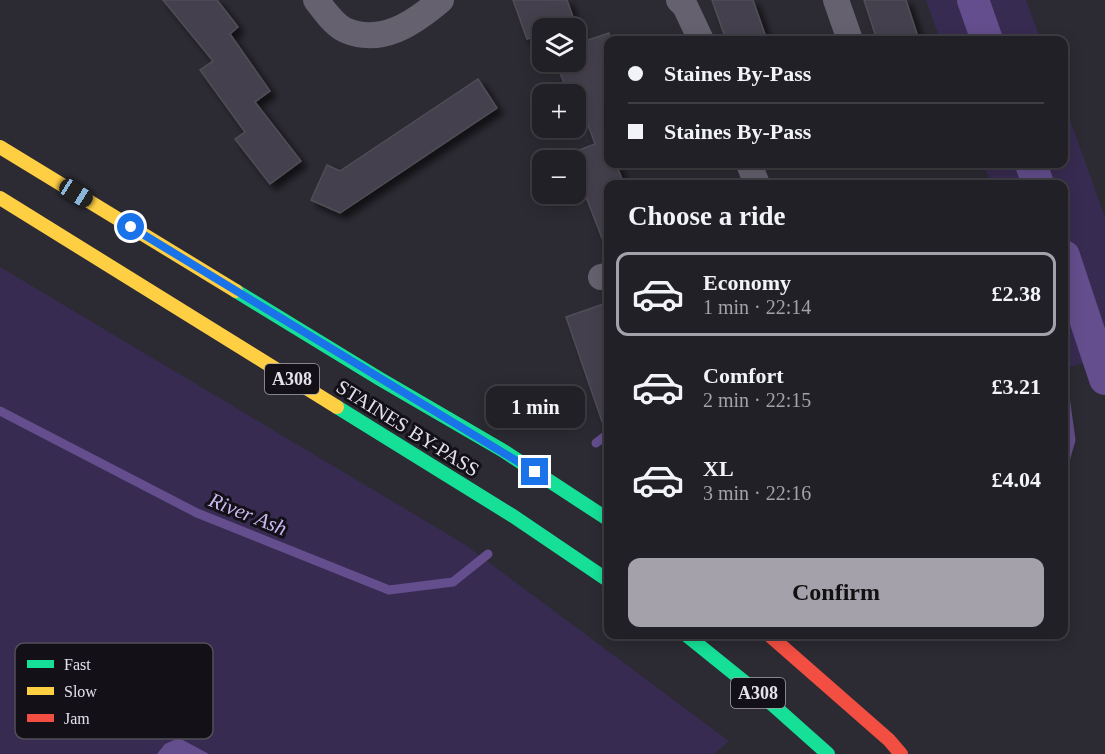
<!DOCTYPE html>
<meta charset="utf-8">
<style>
:root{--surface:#212026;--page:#29282e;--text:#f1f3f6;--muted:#a2a3a7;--line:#3e3e43;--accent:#a4a1ab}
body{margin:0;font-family:Georgia,serif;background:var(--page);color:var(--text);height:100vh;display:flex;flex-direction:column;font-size:22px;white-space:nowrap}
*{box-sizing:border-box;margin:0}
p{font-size:20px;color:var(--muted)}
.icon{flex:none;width:33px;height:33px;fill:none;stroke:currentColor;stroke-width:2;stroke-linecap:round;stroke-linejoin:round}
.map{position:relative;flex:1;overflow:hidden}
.drawer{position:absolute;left:604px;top:180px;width:464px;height:459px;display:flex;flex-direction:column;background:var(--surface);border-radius:12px;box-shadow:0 3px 15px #0003,0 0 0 2px var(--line)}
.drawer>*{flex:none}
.top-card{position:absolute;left:604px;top:36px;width:464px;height:132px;border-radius:12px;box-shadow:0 3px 15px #0003,0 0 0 2px var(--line);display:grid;align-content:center;height:132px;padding:0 24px;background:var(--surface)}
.controls{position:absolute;left:532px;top:18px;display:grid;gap:12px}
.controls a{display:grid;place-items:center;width:54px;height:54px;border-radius:12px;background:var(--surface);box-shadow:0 3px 15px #0003,0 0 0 2px var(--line);font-size:30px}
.end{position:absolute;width:27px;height:27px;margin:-14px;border:8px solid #1a73e8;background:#fff;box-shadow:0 0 0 3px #fff}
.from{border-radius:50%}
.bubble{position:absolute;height:42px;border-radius:12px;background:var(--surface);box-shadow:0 3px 15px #0003,0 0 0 2px var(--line);font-size:20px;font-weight:600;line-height:42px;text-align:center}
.car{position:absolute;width:18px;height:36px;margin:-18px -9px;border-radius:8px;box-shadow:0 0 4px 2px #0007;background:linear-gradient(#222 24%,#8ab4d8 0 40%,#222 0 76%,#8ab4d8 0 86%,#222 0)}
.top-card b{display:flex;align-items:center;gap:21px;height:57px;font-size:22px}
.top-card b+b{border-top:2px solid var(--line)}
.top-card i{width:15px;height:15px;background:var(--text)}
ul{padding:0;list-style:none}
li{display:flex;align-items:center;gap:18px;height:84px;margin:0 12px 9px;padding:0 12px;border:3px solid transparent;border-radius:12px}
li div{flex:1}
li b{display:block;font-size:22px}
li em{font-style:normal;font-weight:600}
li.current{border-color:var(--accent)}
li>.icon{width:54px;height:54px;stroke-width:1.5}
h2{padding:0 24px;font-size:27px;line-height:72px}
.cta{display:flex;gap:12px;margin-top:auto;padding:12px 24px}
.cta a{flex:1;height:69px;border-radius:12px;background:var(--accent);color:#111;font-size:24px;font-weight:600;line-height:69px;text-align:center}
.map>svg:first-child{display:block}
</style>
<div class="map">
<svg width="1105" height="754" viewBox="0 0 1105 754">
<defs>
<filter id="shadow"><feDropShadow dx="5.5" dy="5.5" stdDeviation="3" flood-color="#0009"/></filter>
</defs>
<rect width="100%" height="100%" fill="#2c2a32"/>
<!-- green -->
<path fill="#382b51" d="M 926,0 L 1026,0 L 1041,40 L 940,40 Z
M 1064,103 L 1105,217 L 1105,356 L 1064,369 L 1064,184 L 991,184 L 984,164 L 1064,164 Z
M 0,267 L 464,544 L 729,741 L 714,754 L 0,754 Z"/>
<!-- water -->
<path fill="#644e8d" d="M 179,738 L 209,754 L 157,754 L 165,744 Z"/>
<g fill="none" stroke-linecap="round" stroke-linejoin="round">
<!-- stream -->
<path stroke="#644e8d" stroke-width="9" d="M 0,411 L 197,513 L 389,590 L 453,582 L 488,554
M 596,443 L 609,433
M 1064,464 L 1071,440 L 1064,389"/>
<!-- canal -->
<path stroke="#644e8d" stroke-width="32" d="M 973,0 L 987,40
M 1031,164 L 1038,184
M 1064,256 L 1105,379"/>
</g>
<!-- building -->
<path fill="#44404e" stroke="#504e56" stroke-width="1.5" filter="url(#shadow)" d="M 163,0 L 217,0 L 238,27 L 230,34 L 270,91 L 255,102 L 301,161 L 270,184 L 235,139 L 245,132 L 200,70 L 213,61 Z
M 513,0 L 567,0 L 582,42 L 609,33 L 609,164 L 616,164 L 624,184 L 609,184 L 609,251 L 607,251 L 576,171 L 576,160 L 572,160 L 569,154 L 595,144 L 573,83 L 565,86 L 556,62 L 576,62 L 576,28 L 543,28 L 543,34 L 527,39 Z
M 712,0 L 753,0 L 767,40 L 726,40 Z
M 864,0 L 906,0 L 919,40 L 877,40 Z
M 478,79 L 497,108 L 340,213 L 311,200 L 327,165 L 340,171 Z
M 609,302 L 609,430 L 605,430 L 566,317 Z"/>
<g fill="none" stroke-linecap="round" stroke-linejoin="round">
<!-- street -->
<path stroke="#65616e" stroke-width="26" d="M 316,0 C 323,9 334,25 345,30 C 381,46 414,23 441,0
M 679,0 L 685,6 L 701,40
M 836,0 L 850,40
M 749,164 L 757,184
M 601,277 L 609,275"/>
<!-- fast -->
<path stroke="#16e098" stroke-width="14" d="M 236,291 L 380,379 L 502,450 L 609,520
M 337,407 L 513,516 L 609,581
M 685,634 L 773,705 L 828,754"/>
<!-- slow -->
<path stroke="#ffcf43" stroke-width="14" d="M 0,147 L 236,291
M 0,198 L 337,407"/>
<!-- jam -->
<path stroke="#f24e42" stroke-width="14" d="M 768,634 L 889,740 L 901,754"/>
</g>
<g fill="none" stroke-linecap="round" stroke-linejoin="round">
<!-- route -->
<path stroke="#1a73e8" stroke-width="8" d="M 131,227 L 535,472"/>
</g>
<g text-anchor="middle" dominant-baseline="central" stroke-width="6" stroke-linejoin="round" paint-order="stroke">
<!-- shield labels -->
<g fill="#131018" stroke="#a5a2ac" stroke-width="1.5">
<rect x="265" y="364" width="54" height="30" rx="4.5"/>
<rect x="731" y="678" width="54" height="30" rx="4.5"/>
</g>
<g font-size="18" font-weight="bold" fill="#e4e1ec">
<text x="292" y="379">A308</text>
<text x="758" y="693">A308</text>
</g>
<!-- street labels -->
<g font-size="20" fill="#e4e1ec" stroke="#131018">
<text transform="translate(408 428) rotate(32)">STAINES BY-PASS</text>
</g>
<!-- water labels -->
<g font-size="21" font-style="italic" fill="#c9b8f2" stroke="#131018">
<text transform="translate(248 514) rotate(22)">River Ash</text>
</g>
</g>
<!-- legend -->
<rect x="15" y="643" width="198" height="96" rx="9" fill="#131018" stroke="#524f58" stroke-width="1.5"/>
<rect x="27" y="660" width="27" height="8" fill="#16e098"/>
<rect x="27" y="687" width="27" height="8" fill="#ffcf43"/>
<rect x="27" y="714" width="27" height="8" fill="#f24e42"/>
<g font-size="16" fill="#e4e1ec">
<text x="64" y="670">Fast</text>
<text x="64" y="697">Slow</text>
<text x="64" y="724">Jam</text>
</g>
</svg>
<div class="controls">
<a><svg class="icon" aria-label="layers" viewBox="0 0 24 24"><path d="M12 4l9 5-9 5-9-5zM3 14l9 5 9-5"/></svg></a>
<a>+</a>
<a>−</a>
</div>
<i class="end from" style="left:131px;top:227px"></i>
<i class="end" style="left:535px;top:472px"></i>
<div class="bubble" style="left:486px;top:386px;width:99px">1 min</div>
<i class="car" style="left:76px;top:193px;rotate:122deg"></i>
<div class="top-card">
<b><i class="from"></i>Staines By-Pass</b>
<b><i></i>Staines By-Pass</b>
</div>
<section class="drawer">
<h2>Choose a ride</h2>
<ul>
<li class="current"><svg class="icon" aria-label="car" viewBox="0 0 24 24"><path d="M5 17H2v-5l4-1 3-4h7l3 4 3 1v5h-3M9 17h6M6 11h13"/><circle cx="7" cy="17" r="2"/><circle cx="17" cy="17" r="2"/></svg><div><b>Economy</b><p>1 min · 22:14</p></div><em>£2.38</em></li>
<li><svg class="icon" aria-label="car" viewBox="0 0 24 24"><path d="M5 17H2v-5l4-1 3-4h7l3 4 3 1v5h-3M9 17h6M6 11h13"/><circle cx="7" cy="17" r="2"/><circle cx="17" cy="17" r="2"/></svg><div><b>Comfort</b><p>2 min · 22:15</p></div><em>£3.21</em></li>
<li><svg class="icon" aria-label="car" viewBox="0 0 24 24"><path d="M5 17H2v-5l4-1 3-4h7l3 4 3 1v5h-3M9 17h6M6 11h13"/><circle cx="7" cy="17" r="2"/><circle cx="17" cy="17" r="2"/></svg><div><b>XL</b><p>3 min · 22:16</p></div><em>£4.04</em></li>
</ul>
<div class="cta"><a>Confirm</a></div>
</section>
</div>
